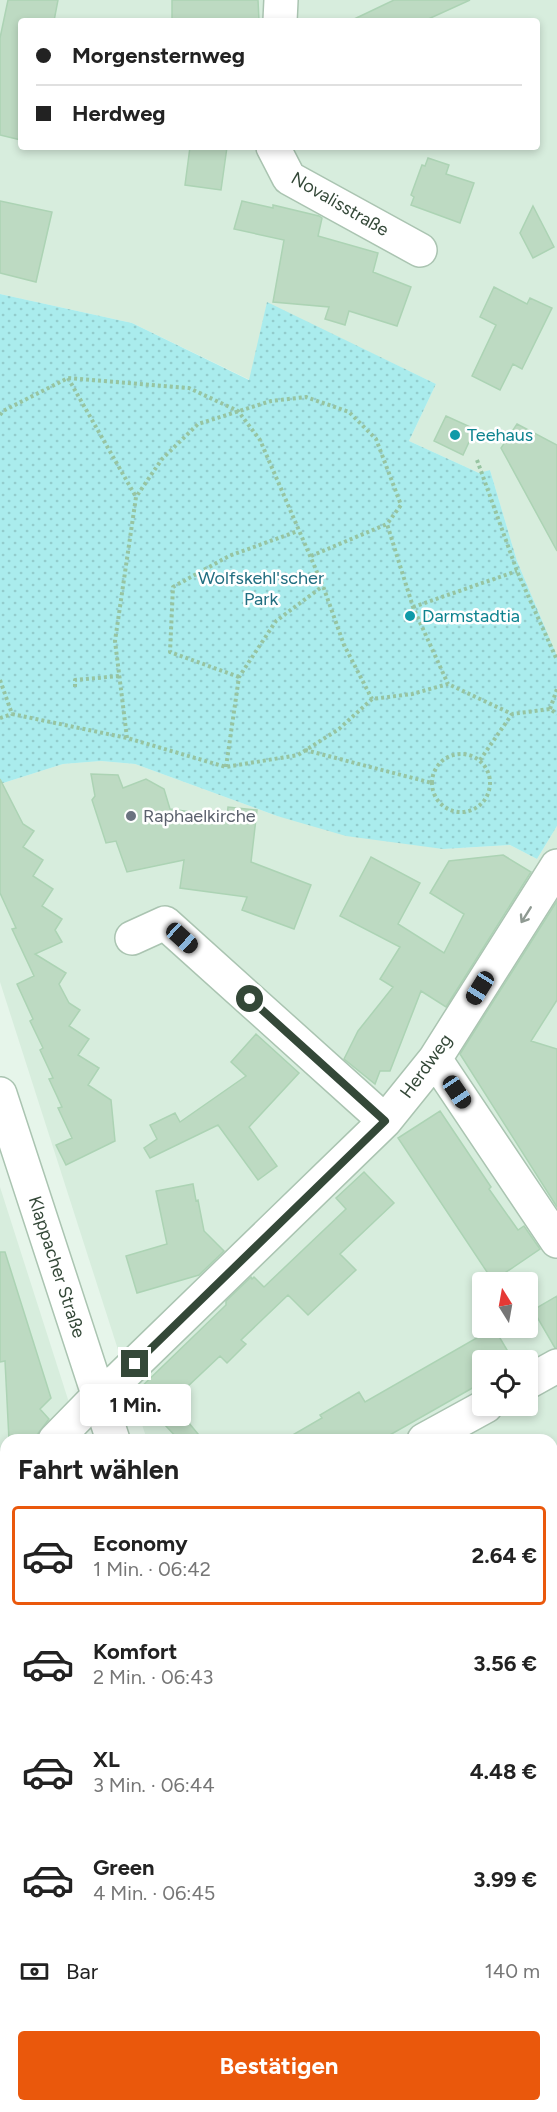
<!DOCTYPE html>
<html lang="de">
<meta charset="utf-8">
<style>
:root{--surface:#fff;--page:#f2f2f2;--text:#222;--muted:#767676;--line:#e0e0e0;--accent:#ea580c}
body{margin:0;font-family:Figtree,sans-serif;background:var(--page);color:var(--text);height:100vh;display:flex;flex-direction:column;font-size:22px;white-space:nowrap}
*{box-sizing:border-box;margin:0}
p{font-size:20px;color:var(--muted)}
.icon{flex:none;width:33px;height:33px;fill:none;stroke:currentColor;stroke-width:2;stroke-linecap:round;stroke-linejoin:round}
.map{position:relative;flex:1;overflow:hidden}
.side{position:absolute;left:0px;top:1434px;width:558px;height:678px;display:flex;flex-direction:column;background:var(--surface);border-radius:18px 18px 0 0;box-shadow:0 3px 9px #0003}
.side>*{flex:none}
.hud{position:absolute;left:18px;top:18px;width:522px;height:132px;border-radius:6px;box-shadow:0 3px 9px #0003;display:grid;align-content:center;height:132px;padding:0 18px;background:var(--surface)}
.needle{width:39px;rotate:349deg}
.buttons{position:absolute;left:472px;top:1272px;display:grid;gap:12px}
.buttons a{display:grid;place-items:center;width:66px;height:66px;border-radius:6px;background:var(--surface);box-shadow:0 3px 9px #0003;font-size:30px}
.end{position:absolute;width:27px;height:27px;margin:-14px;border:8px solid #344838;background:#fff;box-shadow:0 0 0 3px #fff}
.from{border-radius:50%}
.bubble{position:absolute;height:42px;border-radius:6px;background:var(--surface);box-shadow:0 3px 9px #0003;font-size:20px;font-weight:700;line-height:42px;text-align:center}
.car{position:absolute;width:18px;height:36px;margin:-18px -9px;border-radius:8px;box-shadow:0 0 4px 2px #0007;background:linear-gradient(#222 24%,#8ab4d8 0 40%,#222 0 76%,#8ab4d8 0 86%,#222 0)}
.hud b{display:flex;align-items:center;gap:21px;height:57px;font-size:22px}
.hud b+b{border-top:2px solid var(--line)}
.hud i{width:15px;height:15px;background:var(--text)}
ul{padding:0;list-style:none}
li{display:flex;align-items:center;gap:18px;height:99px;margin:0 12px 9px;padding:0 6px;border:3px solid transparent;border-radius:6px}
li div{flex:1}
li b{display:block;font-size:22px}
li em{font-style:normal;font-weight:700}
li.current{border-color:var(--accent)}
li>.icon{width:54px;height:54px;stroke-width:1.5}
h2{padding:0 18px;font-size:27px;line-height:72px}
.pay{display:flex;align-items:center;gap:15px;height:66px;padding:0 18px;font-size:22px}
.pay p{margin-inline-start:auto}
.action{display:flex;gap:12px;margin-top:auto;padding:12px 18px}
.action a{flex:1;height:69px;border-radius:6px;background:var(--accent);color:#fff;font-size:24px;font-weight:700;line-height:69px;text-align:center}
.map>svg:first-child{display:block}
</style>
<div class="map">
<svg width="557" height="2112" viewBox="0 0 557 2112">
<defs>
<pattern id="park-dots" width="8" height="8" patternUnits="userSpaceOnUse" patternTransform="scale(1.5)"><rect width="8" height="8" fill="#aaeced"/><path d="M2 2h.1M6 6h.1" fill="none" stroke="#93cccc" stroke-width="1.8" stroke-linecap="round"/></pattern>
</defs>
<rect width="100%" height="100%" fill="#e6f5ea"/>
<!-- residential -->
<path fill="#d7eddd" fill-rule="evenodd" d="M 0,0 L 557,0 L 557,656 L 517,561 L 490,470 L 479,473 L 409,441 L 436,384 L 267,303 L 250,380 L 132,323 L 0,294 ZM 21,21 L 537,21 L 537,147 L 21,147 Z
M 101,761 L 135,764 L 277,816 L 443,849 L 510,845 L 537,859 L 557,826 L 557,2112 L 325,2112 L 323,2106 L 552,2106 L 552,1440 L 147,1440 L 0,982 L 0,784 L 63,764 ZM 483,1282 L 528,1282 L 528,1328 L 483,1328 ZM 483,1360 L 528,1360 L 528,1406 L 483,1406 Z
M 0,1187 L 81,1440 L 6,1440 L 6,2106 L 252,2106 L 253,2112 L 0,2112 Z"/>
<!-- park -->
<path fill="url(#park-dots)" d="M 0,294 L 132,323 L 249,380 L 267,302 L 436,384 L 409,441 L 479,473 L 490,470 L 517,561 L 557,656 L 557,826 L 537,859 L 510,845 L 443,849 L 346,836 L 277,816 L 135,764 L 101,761 L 63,764 L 0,784 Z"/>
<!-- building -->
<path fill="#bddac2" stroke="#acd3b4" stroke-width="1.5" d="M 8,0 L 58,0 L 54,21 L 21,21 L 21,140 L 0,135 L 0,38 Z
M 172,0 L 258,0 L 259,21 L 172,21 Z
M 394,0 L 470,0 L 424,21 L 350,21 Z
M 190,147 L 227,147 L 221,190 L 185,185 Z
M 428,158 L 449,165 L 446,174 L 474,183 L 460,223 L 411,205 L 414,197 L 411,195 L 422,165 L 425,166 Z
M 0,201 L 52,212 L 36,282 L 0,273 Z
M 242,201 L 273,208 L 273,205 L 319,216 L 322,218 L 318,236 L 378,253 L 373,272 L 411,287 L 397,326 L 349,311 L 345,325 L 325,319 L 329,307 L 273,302 L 284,240 L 234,229 Z
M 533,206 L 554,247 L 533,258 L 520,233 Z
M 494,287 L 527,304 L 530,298 L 552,308 L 522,369 L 513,364 L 500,390 L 472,376 L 496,325 L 480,317 Z
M 446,416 L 475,429 L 463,455 L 434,441 Z
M 517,424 L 557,445 L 557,551 L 501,448 Z
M 91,774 L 118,775 L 123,788 L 146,779 L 164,789 L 170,809 L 227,817 L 228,807 L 257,810 L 251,862 L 311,885 L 294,929 L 242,910 L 247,897 L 180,888 L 184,860 L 127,872 L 116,841 L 106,843 L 92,800 L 95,796 Z
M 0,779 L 23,824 L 34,831 L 23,847 L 43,860 L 33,876 L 53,889 L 42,906 L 62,919 L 55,930 L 62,942 L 35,954 L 66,973 L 59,984 L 69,1003 L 80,1010 L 69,1026 L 89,1039 L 78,1055 L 99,1068 L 88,1085 L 111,1100 L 115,1141 L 66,1165 L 56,1145 L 72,1138 L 58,1108 L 62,1107 L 49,1079 L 53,1078 L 40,1050 L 43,1048 L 30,1021 L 33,1019 L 17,984 L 34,976 L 12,929 L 16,928 L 0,893 Z
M 503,855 L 531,872 L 446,1007 L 421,991 L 390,1071 L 380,1071 L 375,1084 L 344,1059 L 358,1031 L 393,987 L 380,979 L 400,947 L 340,916 L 371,857 L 420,883 L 398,924 L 444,953 L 464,914 L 430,893 L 449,861 Z
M 557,901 L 557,1000 L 531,1041 L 557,1049 L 557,1207 L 460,1054 Z
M 256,1034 L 299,1073 L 249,1127 L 277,1166 L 258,1180 L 218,1125 L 150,1158 L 144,1148 L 157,1139 L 150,1125 L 175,1113 L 180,1122 L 246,1076 L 231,1062 Z
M 440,1111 L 491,1187 L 489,1189 L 518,1230 L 524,1226 L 540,1249 L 493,1281 L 398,1138 Z
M 364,1172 L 394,1203 L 340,1254 L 356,1270 L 308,1315 L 288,1295 L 241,1340 L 246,1344 L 227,1363 L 220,1356 L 185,1389 L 188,1391 L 174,1405 L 203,1440 L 179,1440 L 135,1393 L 226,1305 L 226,1301 L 251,1277 L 252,1279 L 254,1277 L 264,1287 L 346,1209 L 336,1198 Z
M 193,1184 L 196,1201 L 198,1200 L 204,1231 L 224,1251 L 199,1275 L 137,1293 L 126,1256 L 167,1244 L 156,1191 Z
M 0,1252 L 5,1252 L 51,1398 L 40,1409 L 49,1419 L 33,1440 L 9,1440 L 5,1361 L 0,1362 Z
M 557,1296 L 557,1347 L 555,1348 L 533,1310 Z
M 494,1328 L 513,1360 L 483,1360 L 483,1382 L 381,1440 L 284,1440 L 322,1418 L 320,1415 L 359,1392 L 365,1402 Z"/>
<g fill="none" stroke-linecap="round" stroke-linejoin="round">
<defs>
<path id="minor" d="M 280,21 L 281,0
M 273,147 L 289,178 L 420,250
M 132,938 L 165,923 L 385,1121
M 435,1059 L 557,1241
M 0,1094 L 113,1440
M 528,1382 L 557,1366
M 55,1440 L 99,1395 L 118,1380 L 385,1121 L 435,1059 L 557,866
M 424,1440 L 486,1406
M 0,1497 L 6,1491
M 0,1673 L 6,1670
M 552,1833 L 557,1831
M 284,2106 L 285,2112"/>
</defs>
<!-- minor casing -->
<use href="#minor" stroke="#aac4b1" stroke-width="36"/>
<!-- path -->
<path stroke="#97c4a1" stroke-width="4" stroke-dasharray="3 3" stroke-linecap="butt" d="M 68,378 L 136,497
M 0,415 L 3,411 L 68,378 L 189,388 L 238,411 L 260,440 L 323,586 L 344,645 L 372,699
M 477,460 L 517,571 L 557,660
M 311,556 L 387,524 L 413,607 L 448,684
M 413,607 L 517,571
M 239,677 L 170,652 L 173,587 L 229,556 L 298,531
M 0,680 L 12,714 L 127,738 L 226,767 L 298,755 L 339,729 L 372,699 L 412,694 L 448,684 L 512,714 L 550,709 L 557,714
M 75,687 L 75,680 L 119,676
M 550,709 L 557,689
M 0,718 L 12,714
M 127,738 L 115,641 L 136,497 L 162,459 L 198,424 L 271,401 L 306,397 L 349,412 L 376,439 L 401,505 L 387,524
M 305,750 L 432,783
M432 783a29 29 0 1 1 58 0a29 29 0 1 1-58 0Z
M 480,760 L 512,714
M 226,767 L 239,677 L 276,621 L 323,586"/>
<!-- minor -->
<use href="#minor" stroke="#fff" stroke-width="33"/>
</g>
<!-- one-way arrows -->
<defs><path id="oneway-shaft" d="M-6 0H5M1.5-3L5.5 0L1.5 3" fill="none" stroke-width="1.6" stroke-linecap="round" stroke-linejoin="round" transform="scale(1.5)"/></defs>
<use stroke="#8f9a92" href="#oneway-shaft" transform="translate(526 915) rotate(122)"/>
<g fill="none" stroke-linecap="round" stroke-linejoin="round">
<!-- route -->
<path stroke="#344838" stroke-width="8" d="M 135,1364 L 385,1121 L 250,999"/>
</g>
<!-- markers -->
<g fill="#0f9aa8" stroke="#fff" stroke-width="2">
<circle cx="455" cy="435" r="6"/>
<circle cx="410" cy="616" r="6"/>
</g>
<circle fill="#6b7280" stroke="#fff" stroke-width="2" cx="131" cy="816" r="6"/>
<g text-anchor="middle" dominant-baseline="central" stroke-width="5" stroke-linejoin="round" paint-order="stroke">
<!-- street labels -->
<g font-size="18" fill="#344838" stroke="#fff">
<text transform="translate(340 204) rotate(30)">Novalisstraße</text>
<text transform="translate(426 1066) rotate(-54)">Herdweg</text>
<text transform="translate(57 1267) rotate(72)">Klappacher Straße</text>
</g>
<!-- culture labels -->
<g font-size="18" fill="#0d838f" stroke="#fff" text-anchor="start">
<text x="467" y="435">Teehaus</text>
<text x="422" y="616">Darmstadtia</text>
</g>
<!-- park labels -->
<g font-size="18" fill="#216e80" stroke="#fff">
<text x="261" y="578">Wolfskehl'scher<tspan x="261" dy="21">Park</tspan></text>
</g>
<!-- worship labels -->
<g font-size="18" fill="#5b616d" stroke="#fff" text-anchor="start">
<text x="143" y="816">Raphaelkirche</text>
</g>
</g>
</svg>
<div class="buttons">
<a><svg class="needle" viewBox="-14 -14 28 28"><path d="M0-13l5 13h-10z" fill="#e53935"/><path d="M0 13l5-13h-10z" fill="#767676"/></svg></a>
<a><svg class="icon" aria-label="locate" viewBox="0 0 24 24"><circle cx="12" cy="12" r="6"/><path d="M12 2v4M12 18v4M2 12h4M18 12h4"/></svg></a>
</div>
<i class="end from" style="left:250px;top:999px"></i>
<i class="end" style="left:135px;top:1364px"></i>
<div class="bubble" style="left:80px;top:1384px;width:111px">1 Min.</div>
<i class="car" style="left:182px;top:938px;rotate:132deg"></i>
<i class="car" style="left:480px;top:988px;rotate:212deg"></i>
<i class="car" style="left:457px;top:1092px;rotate:146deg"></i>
<div class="hud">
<b><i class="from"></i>Morgensternweg</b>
<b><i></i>Herdweg</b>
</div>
<section class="side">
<h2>Fahrt wählen</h2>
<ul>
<li class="current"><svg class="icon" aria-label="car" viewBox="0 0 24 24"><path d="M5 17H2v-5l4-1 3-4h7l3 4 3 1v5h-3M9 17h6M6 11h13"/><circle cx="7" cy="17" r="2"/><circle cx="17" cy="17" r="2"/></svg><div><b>Economy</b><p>1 Min. · 06:42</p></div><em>2.64 €</em></li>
<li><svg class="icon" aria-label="car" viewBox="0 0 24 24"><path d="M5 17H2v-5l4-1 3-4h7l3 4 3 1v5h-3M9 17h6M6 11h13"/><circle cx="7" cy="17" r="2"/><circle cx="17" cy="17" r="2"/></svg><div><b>Komfort</b><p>2 Min. · 06:43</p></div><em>3.56 €</em></li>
<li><svg class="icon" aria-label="car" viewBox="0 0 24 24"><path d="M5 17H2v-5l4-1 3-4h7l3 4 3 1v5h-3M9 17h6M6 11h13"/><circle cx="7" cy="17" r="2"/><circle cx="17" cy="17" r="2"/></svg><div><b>XL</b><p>3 Min. · 06:44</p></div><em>4.48 €</em></li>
<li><svg class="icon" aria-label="car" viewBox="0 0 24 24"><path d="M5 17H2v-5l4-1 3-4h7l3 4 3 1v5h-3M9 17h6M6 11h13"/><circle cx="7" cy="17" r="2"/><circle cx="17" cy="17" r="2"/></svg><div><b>Green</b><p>4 Min. · 06:45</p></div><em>3.99 €</em></li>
</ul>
<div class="pay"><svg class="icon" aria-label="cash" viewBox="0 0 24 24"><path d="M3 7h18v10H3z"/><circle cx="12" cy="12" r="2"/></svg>Bar<p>140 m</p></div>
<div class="action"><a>Bestätigen</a></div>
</section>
</div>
